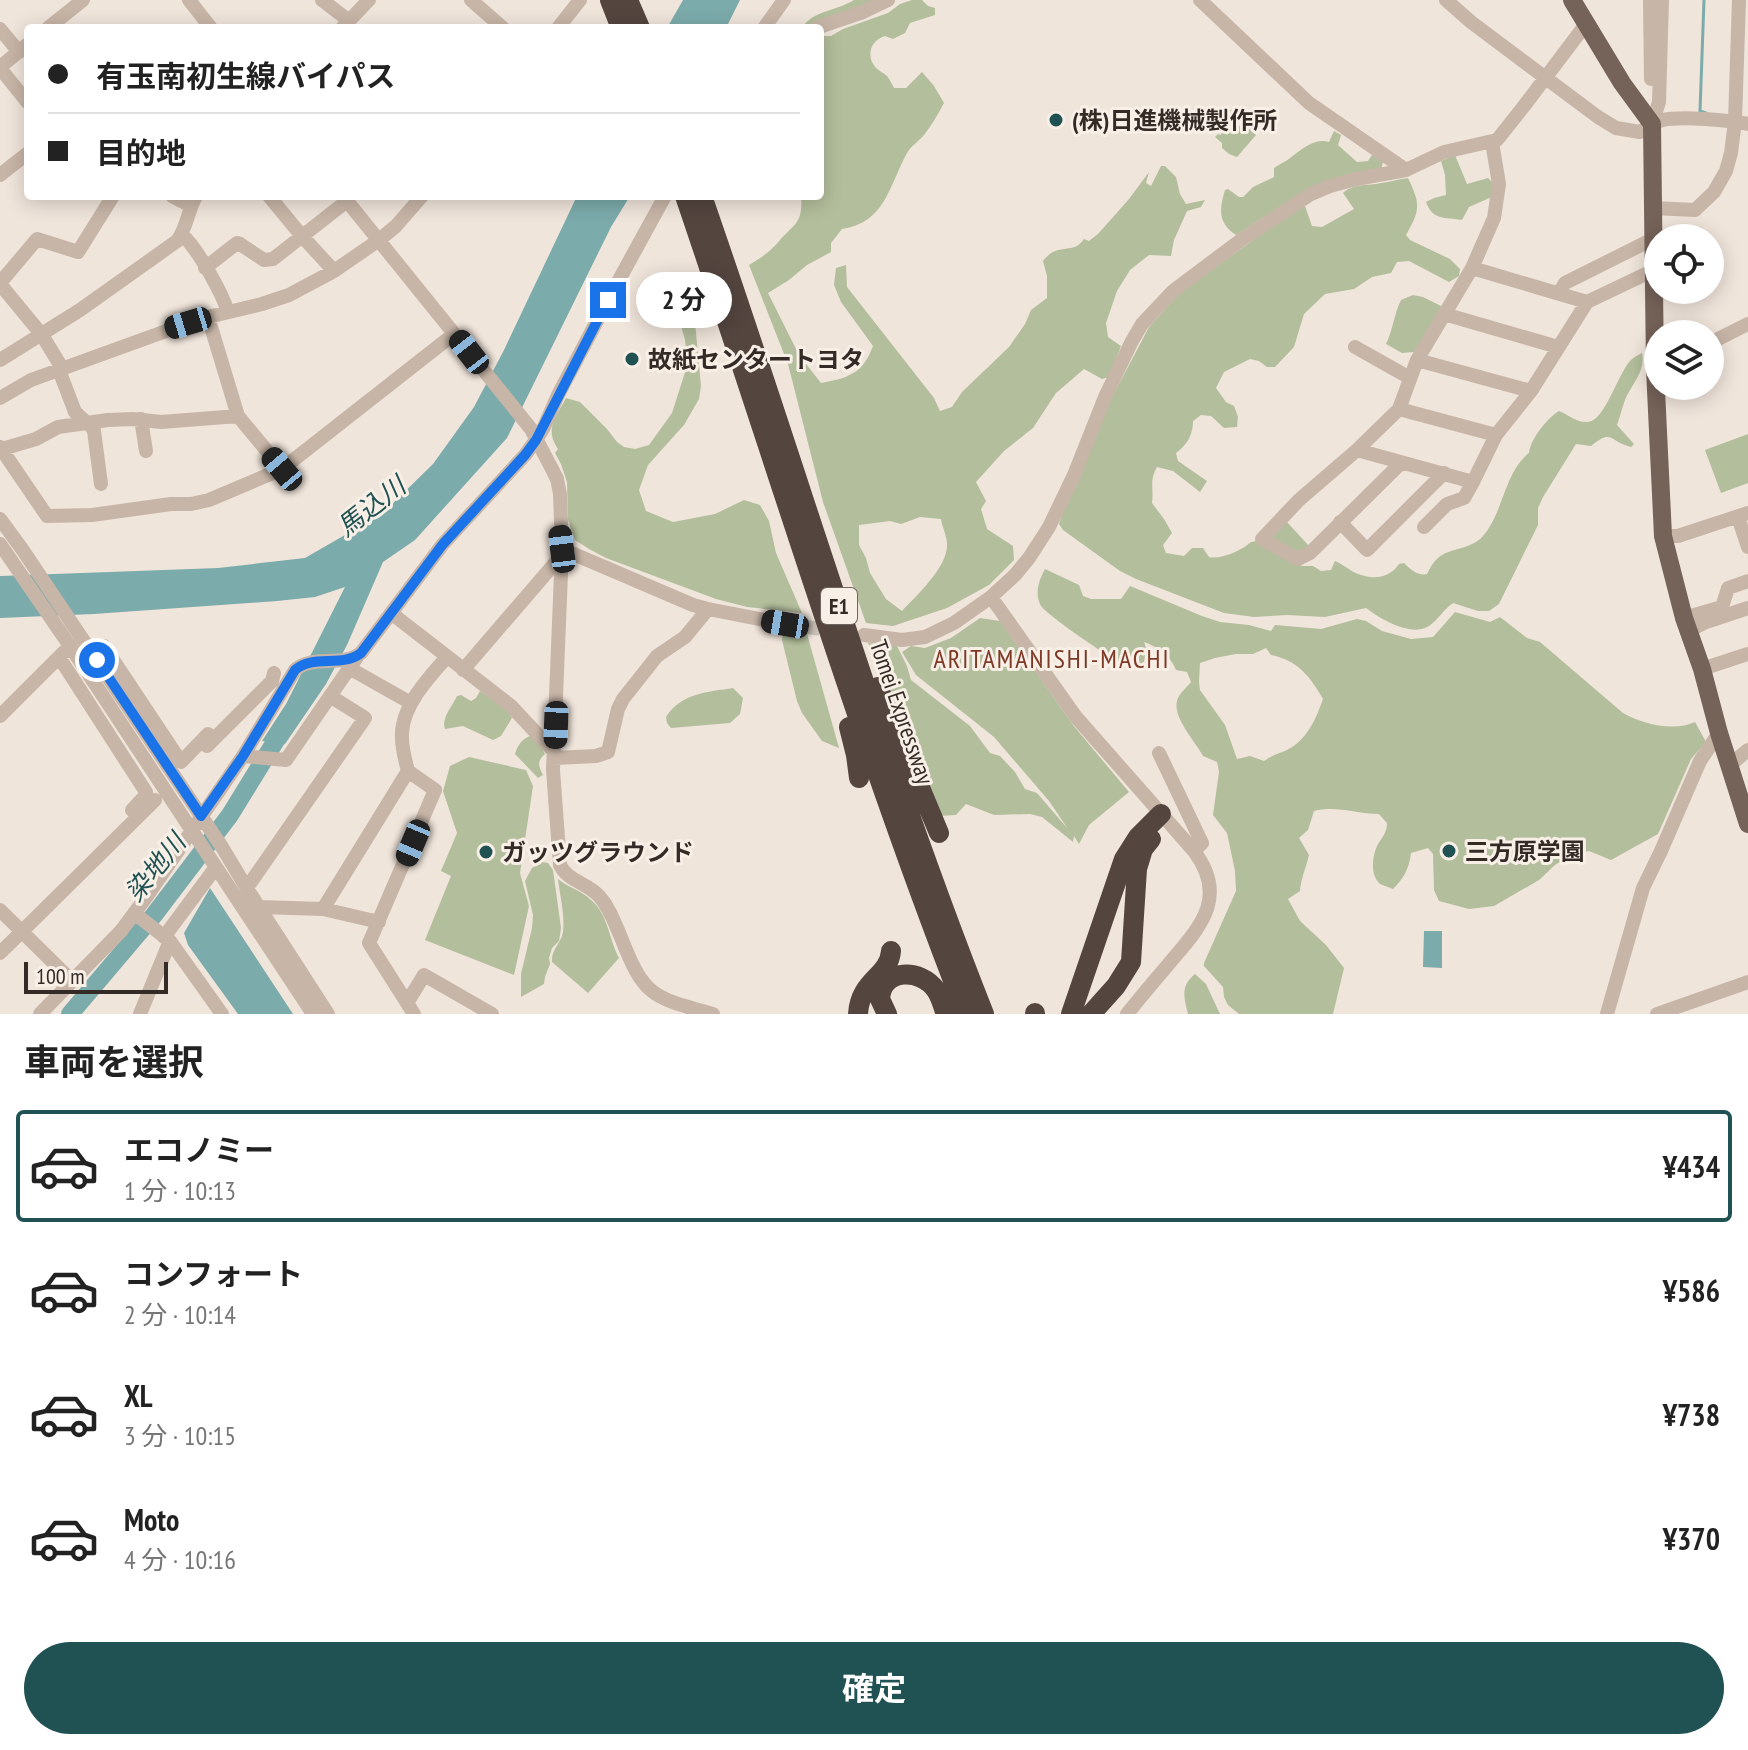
<!DOCTYPE html>
<html lang="ja">
<meta charset="utf-8">
<style>
:root{--surface:#fff;--page:#f6f6f6;--text:#222;--muted:#767676;--line:#e0e0e0;--accent:#205153}
body{margin:0;font-family:"PT Sans Narrow","Noto Sans JP",sans-serif;background:var(--page);color:var(--text);height:100vh;display:flex;flex-direction:column;font-size:30px;white-space:nowrap}
*{box-sizing:border-box;margin:0}
p{font-size:26px;color:var(--muted)}
.icon{flex:none;width:44px;height:44px;fill:none;stroke:currentColor;stroke-width:2;stroke-linecap:round;stroke-linejoin:round}
.map{position:relative;height:1014px;overflow:hidden}
.sheet{display:flex;flex-direction:column;background:var(--surface);flex:1}
.sheet>*{flex:none}
.hud{position:absolute;left:24px;top:24px;width:800px;height:176px;border-radius:8px;box-shadow:0 4px 20px #0003;display:grid;align-content:center;height:176px;padding:0 24px;background:var(--surface)}
.controls{position:absolute;left:1644px;top:224px;display:grid;gap:16px}
.controls a{display:grid;place-items:center;width:80px;height:80px;border-radius:50%;background:var(--surface);box-shadow:0 4px 20px #0003;font-size:40px}
.scale{position:absolute;left:24px;bottom:20px;width:144px;box-sizing:border-box;padding-left:8px;border:4px solid #342b27;border-top:0;font-size:22px;line-height:28px;white-space:nowrap;color:#342b27;-webkit-text-stroke:6px #f8efe7;paint-order:stroke}
.end{position:absolute;width:36px;height:36px;margin:-18px;border:10px solid #1a73e8;background:#fff;box-shadow:0 0 0 4px #fff}
.from{border-radius:50%}
.bubble{position:absolute;height:56px;border-radius:28px;background:var(--surface);box-shadow:0 4px 20px #0003;font-size:26px;font-weight:700;line-height:56px;text-align:center}
.car{position:absolute;width:24px;height:48px;margin:-24px -12px;border-radius:10px;box-shadow:0 0 6px 2px #0007;background:linear-gradient(#222 24%,#8ab4d8 0 40%,#222 0 76%,#8ab4d8 0 86%,#222 0)}
.hud b{display:flex;align-items:center;gap:28px;height:76px;font-size:30px}
.hud b+b{border-top:2px solid var(--line)}
.hud i{width:20px;height:20px;background:var(--text)}
ul{padding:0;list-style:none}
li{display:flex;align-items:center;gap:24px;height:112px;margin:0 16px 12px;padding:0 8px;border:4px solid transparent;border-radius:8px}
li div{flex:1}
li b{display:block;font-size:30px}
li em{font-style:normal;font-weight:700}
li.active{border-color:var(--accent)}
li>.icon{width:72px;height:72px;stroke-width:1.5}
h2{padding:0 24px;font-size:36px;line-height:96px}
.primary-button{display:flex;gap:16px;margin-top:auto;padding:16px 24px}
.primary-button a{flex:1;height:92px;border-radius:48px;background:var(--accent);color:#fff;font-size:32px;font-weight:700;line-height:92px;text-align:center}
.map>svg:first-child{display:block}
</style>
<div class="map">
<svg width="1748" height="1014" viewBox="0 0 1748 1014">
<rect width="100%" height="100%" fill="#f0e5db"/>
<!-- green -->
<path fill="#b3be9c" fill-rule="evenodd" d="M 854,0 L 876,0 L 840,15 L 802,28 C 813,10 837,11 854,0 Z
M 912,0 L 922,0 L 928,6 L 935,8 L 935,15 L 910,23 L 905,33 L 893,39 L 885,36 C 871,40 865,56 876,68 C 879,71 884,73 887,76 C 890,80 892,84 894,88 L 906,88 L 922,72 L 934,86 L 944,103 C 938,114 932,125 924,135 C 919,141 911,146 907,153 C 889,186 885,223 842,229 L 831,243 L 831,252 L 807,265 L 789,280 L 768,293 L 799,355 L 821,383 C 849,378 863,373 873,346 L 841,302 L 834,285 L 836,268 L 846,265 L 847,287 L 934,398 L 940,411 L 952,407 L 962,392 L 1009,347 L 1025,324 L 1031,310 L 1047,298 L 1047,276 L 1043,261 C 1058,241 1073,256 1084,239 L 1089,241 L 1098,234 L 1129,199 L 1149,172 L 1146,183 L 1151,186 L 1161,166 L 1165,166 L 1176,177 L 1180,194 L 1186,204 L 1205,200 L 1201,207 L 1187,211 L 1174,240 L 1171,256 L 1149,255 L 1130,270 L 1117,291 L 1106,323 L 1108,337 L 1121,346 L 1109,377 L 1102,379 L 1084,369 L 1056,393 L 1033,428 L 1004,451 L 976,482 L 986,501 L 981,509 L 987,529 L 1013,546 L 1014,560 L 989,585 L 947,608 L 893,626 L 866,623 L 823,502 L 788,364 L 749,265 C 762,257 770,252 780,240 C 795,223 803,223 801,196 L 820,196 L 820,75 C 825,62 821,50 822,36 L 831,36 L 843,29 L 888,13 L 900,4 ZM 920,517 L 941,519 C 942,527 947,536 947,544 C 948,567 917,595 902,611 L 886,599 L 870,573 L 866,558 L 859,545 L 859,525 L 890,521 L 901,524 Z
M 1231,110 L 1237,114 L 1239,126 L 1245,124 L 1256,135 L 1237,157 L 1229,154 L 1222,148 L 1222,143 L 1215,137 L 1218,134 L 1221,135 L 1227,111 Z
M 1334,131 L 1341,135 L 1338,145 L 1357,162 L 1368,161 L 1372,155 L 1383,162 L 1381,170 C 1323,174 1283,205 1236,235 C 1218,223 1219,210 1225,190 L 1228,189 L 1239,197 L 1243,197 L 1253,187 L 1274,177 L 1274,168 C 1278,165 1282,163 1286,161 C 1299,152 1313,137 1329,142 Z
M 1455,155 L 1467,184 L 1488,178 L 1494,184 L 1494,196 L 1469,207 L 1462,220 C 1445,217 1433,221 1426,202 L 1434,198 L 1446,195 L 1445,175 L 1441,161 Z
M 1408,178 C 1421,205 1420,210 1406,235 L 1410,240 L 1450,259 L 1460,269 L 1459,276 L 1449,282 L 1409,261 L 1397,262 L 1391,273 L 1372,277 L 1354,289 L 1325,294 L 1304,314 L 1294,347 L 1275,367 L 1267,367 L 1259,361 L 1250,359 L 1224,372 L 1216,388 L 1226,402 L 1234,406 L 1238,417 L 1237,427 L 1224,428 L 1211,416 L 1201,415 L 1193,421 C 1193,435 1187,445 1176,453 L 1178,461 L 1207,481 L 1200,492 L 1173,471 L 1157,467 C 1149,481 1154,488 1152,503 L 1164,519 L 1172,533 L 1163,545 L 1166,553 L 1184,556 L 1192,548 L 1203,548 L 1209,557 C 1221,560 1242,550 1251,542 L 1258,541 L 1302,566 L 1313,566 L 1321,571 L 1331,570 L 1335,561 C 1343,564 1350,571 1358,574 C 1373,580 1390,578 1399,564 L 1404,563 C 1411,570 1418,576 1427,574 C 1430,568 1433,562 1438,558 C 1451,547 1471,550 1483,536 C 1504,512 1504,472 1529,453 C 1530,440 1547,418 1559,411 C 1569,415 1577,423 1588,422 C 1605,421 1618,373 1631,360 C 1634,357 1638,355 1642,353 C 1646,372 1632,383 1625,400 C 1622,408 1620,417 1617,425 L 1634,444 L 1631,447 C 1609,442 1613,428 1591,446 L 1576,444 L 1543,497 L 1538,508 L 1538,525 L 1499,604 L 1489,611 L 1478,611 L 1453,603 C 1443,609 1436,624 1425,628 C 1407,635 1379,618 1366,608 L 1325,617 L 1287,615 L 1254,617 L 1224,613 L 1136,579 L 1120,571 L 1063,530 L 1059,524 L 1062,515 L 1109,403 L 1149,327 L 1181,292 L 1299,207 L 1305,206 L 1312,226 L 1322,227 L 1354,209 L 1343,193 C 1354,183 1367,186 1381,183 C 1390,182 1399,179 1408,178 Z
M 682,289 L 693,301 L 701,386 L 699,399 L 684,425 L 648,465 L 639,490 L 646,511 L 673,522 L 715,514 L 744,500 L 760,505 L 769,521 L 776,553 L 802,613 L 747,607 L 716,599 L 606,558 L 589,549 L 575,540 L 568,520 L 567,482 L 561,464 L 555,453 L 558,449 C 544,428 556,418 566,398 L 580,402 L 607,429 L 617,442 L 624,447 L 635,449 L 649,445 L 672,413 L 688,363 L 685,340 L 674,301 L 677,292 Z
M 1413,295 L 1423,297 L 1441,306 L 1439,313 L 1414,352 L 1402,353 L 1386,344 C 1393,330 1394,314 1401,300 Z
M 1748,434 L 1748,483 L 1721,493 L 1705,450 Z
M 1287,522 L 1309,546 L 1298,553 L 1270,539 Z
M 1045,569 L 1079,585 L 1083,596 L 1091,599 L 1121,599 L 1130,586 L 1202,616 L 1220,622 L 1249,625 L 1271,631 L 1275,625 L 1321,629 L 1357,619 L 1366,621 L 1382,631 L 1411,639 L 1433,637 L 1455,612 L 1490,622 L 1500,617 L 1527,638 L 1540,642 L 1623,713 C 1642,724 1674,732 1695,722 L 1706,742 L 1691,759 L 1658,834 L 1611,860 L 1589,851 L 1571,855 L 1555,865 L 1539,880 L 1494,906 L 1469,909 L 1439,901 L 1434,890 L 1433,854 L 1428,848 L 1411,853 C 1409,869 1404,878 1393,889 C 1389,887 1384,886 1380,884 C 1370,875 1372,857 1377,846 C 1382,837 1387,833 1387,823 L 1379,814 C 1357,814 1336,805 1314,811 L 1308,830 L 1299,838 L 1309,855 C 1306,868 1301,878 1300,891 L 1288,899 L 1300,921 L 1326,945 L 1344,968 L 1333,1014 L 1239,1014 L 1228,1005 L 1224,997 L 1223,987 L 1204,966 L 1204,963 L 1236,891 L 1235,871 L 1227,833 L 1213,815 L 1219,772 L 1217,762 L 1203,756 C 1195,741 1170,715 1178,698 C 1181,692 1187,687 1191,682 L 1187,672 L 1176,670 C 1171,656 1158,647 1144,642 L 1146,648 L 1143,669 C 1139,669 1134,669 1130,668 C 1118,664 1048,616 1041,606 C 1034,594 1039,580 1045,569 ZM 1266,648 L 1271,655 C 1297,660 1310,676 1323,699 C 1316,719 1307,740 1287,750 C 1278,754 1272,755 1264,761 L 1250,756 L 1237,759 L 1225,725 L 1200,690 L 1199,682 L 1200,663 L 1215,658 L 1236,654 L 1253,654 Z
M 980,618 L 1000,621 L 1073,725 L 1129,792 L 1089,825 L 1079,844 L 1074,836 L 1073,842 L 1042,817 L 1030,814 L 994,815 L 966,804 L 956,815 L 938,816 L 868,643 L 897,646 L 907,666 L 911,680 L 970,726 L 990,753 L 1000,756 L 1015,772 L 1025,789 L 1037,793 L 1068,829 L 1049,801 L 994,737 L 916,675 L 902,652 L 911,646 L 925,648 L 951,638 Z
M 793,623 L 804,623 L 839,748 L 822,741 L 802,713 L 797,701 L 782,640 L 783,634 L 791,628 Z
M 733,688 L 743,698 L 740,714 L 730,723 L 671,728 L 667,723 L 666,717 C 681,693 708,692 733,688 Z
M 480,691 L 506,707 L 512,718 L 501,736 L 493,740 L 463,726 L 445,729 C 441,718 452,707 457,696 L 461,695 L 471,701 L 476,698 Z
M 532,735 L 540,745 L 545,754 C 537,761 538,765 543,775 L 538,778 L 515,754 C 518,744 522,739 532,735 Z
M 469,757 L 526,770 L 533,786 L 520,873 L 529,906 L 514,975 L 425,940 L 451,876 L 441,871 L 457,833 L 443,791 L 450,766 Z
M 542,862 L 548,863 L 553,870 L 561,928 L 559,941 L 552,948 L 549,958 L 550,964 L 545,977 L 544,984 L 521,997 L 521,974 L 532,928 L 533,915 L 525,881 L 532,868 Z
M 558,879 C 569,888 581,890 591,900 C 608,914 609,939 619,958 L 588,993 L 552,962 C 551,949 561,944 563,932 C 565,915 560,896 558,879 Z
M 1195,974 L 1206,984 L 1220,1014 L 1188,1014 C 1184,998 1180,986 1195,974 Z"/>
<!-- water -->
<path fill="#7cabab" d="M 683,0 L 740,0 L 726,28 L 667,28 Z
M 577,196 L 630,196 L 611,227 L 507,438 L 415,540 L 383,562 L 347,645 L 326,684 L 285,744 L 262,741 L 286,704 L 345,587 L 315,597 L 277,601 L 94,614 L 0,618 L 0,576 L 218,568 L 305,558 L 383,513 L 433,464 L 474,407 L 504,350 Z
M 210,888 L 293,1014 L 238,1014 L 188,945 L 184,933 Z
M 1424,931 L 1442,931 L 1442,968 L 1423,967 Z"/>
<g fill="none" stroke-linecap="round" stroke-linejoin="round">
<!-- stream -->
<path stroke="#7cabab" stroke-width="3" d="M 1704,0 L 1700,111 L 1706,113"/>
<!-- river -->
<path stroke="#7cabab" stroke-width="18" d="M 70,1014 L 154,915 L 230,815 L 286,724"/>
<!-- minor-tunnel -->
<path stroke="#cac0b7" stroke-width="14" stroke-dasharray="14 7" stroke-linecap="butt" d="M 785,624 L 836,631"/>
<!-- minor -->
<path stroke="#c7b5a7" stroke-width="14" d="M 189,0 L 211,28
M 322,0 L 348,20
M 471,0 L 503,28
M 1200,0 L 1309,103 L 1406,170
M 1446,0 L 1471,22 L 1598,117 L 1616,128 L 1640,132 C 1648,127 1654,122 1663,120 C 1681,116 1729,120 1748,124
M 1650,0 L 1651,79
M 48,28 L 83,0
M 342,28 L 369,0
M 558,28 L 580,0
M 764,28 L 784,0
M 816,28 L 863,12 L 888,0
M 0,29 L 19,52
M 0,67 L 28,44
M 0,68 L 28,103
M 1652,124 L 1659,102 L 1662,0
M 0,175 L 28,153
M 172,196 L 191,206
M 269,196 L 301,235 L 334,271
M 343,196 L 531,429 L 552,469 L 557,479 L 560,494 L 562,549 L 553,770 L 560,865 C 567,881 588,883 599,896 C 609,907 614,921 620,935 C 644,996 650,997 713,1014
M 1653,208 L 1695,210 L 1714,192 L 1726,171 L 1731,153 L 1735,121 L 1739,0
M 182,235 C 197,247 222,293 228,312
M 205,268 L 237,243 L 240,244 L 264,260 L 273,259 L 347,201 L 350,196
M 1472,268 L 1587,302
M 0,283 L 37,239 L 78,252 L 113,196
M 0,284 L 42,335 L 62,368
M 1559,293 L 1565,283 L 1653,239
M 1444,314 L 1558,347
M 208,317 L 238,416 L 282,469
M 1710,343 L 1748,324
M 1355,347 L 1410,378
M 0,360 L 80,310 L 177,241 C 187,228 188,210 196,196
M 1417,360 L 1531,391
M 59,370 L 75,412 L 88,424
M 0,398 L 31,380 L 169,330 L 208,317 L 262,304 L 289,295 L 334,271 L 379,240 L 396,226 L 422,196
M 1399,409 L 1496,435
M 141,419 L 146,451
M 90,424 L 94,431 L 101,484
M 0,447 L 47,516 L 92,515 L 171,504 L 191,504 L 209,500 L 282,469 L 454,334
M 2,449 L 36,439 L 58,427 L 108,420 L 133,419 L 161,422 L 238,416
M 1357,450 L 1473,482 L 1496,435 L 1531,391 L 1587,302 L 1654,270
M 1401,463 L 1310,553 L 1298,559 L 1262,539 L 1299,500 L 1357,450 L 1399,409 L 1417,360 L 1472,268 L 1494,218 L 1499,184 L 1492,142
M 1738,517 L 1748,547
M 0,519 L 22,549 L 222,847 L 246,887 L 328,1014
M 1340,522 L 1367,550 L 1444,473
M 1424,527 L 1447,504 L 1464,498 L 1473,482
M 1663,536 L 1678,536 L 1748,513
M 0,544 L 70,646 L 313,1014
M 562,549 L 693,605 L 708,609 L 785,624
M 991,597 L 1076,717 L 1194,851 C 1230,899 1198,929 1167,966 C 1154,981 1140,998 1127,1014
M 391,613 L 511,706 L 555,753
M 1684,618 L 1722,607 L 1728,588 L 1748,581
M 1688,631 L 1706,622 L 1748,608
M 864,635 L 902,640 L 925,637 L 954,623 L 991,597 L 1015,575 L 1029,558 L 1049,527 L 1074,475 L 1105,397 L 1132,341 L 1142,324 L 1173,291 L 1241,240 L 1311,194 L 1330,186 L 1356,179 L 1406,170 L 1444,152 L 1497,140 L 1524,106 L 1586,24
M 93,654 L 104,646 L 181,762 L 208,734 L 213,740
M 59,657 L 146,792 L 145,796 L 132,810
M 349,668 L 411,703
M 1702,669 L 1748,654
M 463,670 L 561,556
M 0,716 L 65,651
M 207,746 L 272,681 L 274,673
M 1159,753 L 1202,843 L 1194,851
M 243,756 L 286,760 L 357,657
M 555,758 L 596,756 L 608,752 L 618,709 L 623,699 L 657,656 L 685,637 L 708,609
M 1730,765 L 1748,750
M 246,887 L 251,882 L 365,718 L 330,696
M 259,907 L 323,909 L 379,922
M 323,909 L 408,771
M 0,910 L 71,980
M 134,913 L 170,941 L 222,1014
M 164,937 L 216,867
M 0,953 L 155,800
M 407,1003 L 424,975 L 492,1014
M 40,1014 L 121,931 L 147,896 L 243,756 L 295,670 C 313,654 341,668 361,653 L 443,544 L 525,455 L 536,440 L 544,427 L 558,395 L 608,300 L 665,196
M 140,1014 L 170,941
M 414,1014 L 369,943 L 435,790 L 408,771 C 405,759 401,746 402,733 C 403,705 429,677 447,657
M 1607,1014 L 1643,888 L 1661,851 L 1700,761 L 1719,733
M 1657,1014 L 1748,982"/>
<!-- major -->
<path stroke="#756259" stroke-width="18" d="M 1572,0 L 1622,83 L 1652,124 L 1655,369 L 1663,536 L 1684,618 L 1702,669 L 1719,733 L 1748,824"/>
<!-- highway -->
<path stroke="#54453f" stroke-width="20" d="M 610,0 L 621,28
M 628,0 L 640,28
M 685,196 C 778,469 861,746 966,1014
M 702,196 C 797,468 878,746 984,1014
M 878,687 L 939,833
M 849,727 L 856,755 L 859,778
M 1035,1013 L 1035,1014
M 858,1014 C 860,979 889,977 891,951
M 887,1014 L 880,999 C 882,968 921,968 936,990 C 941,997 943,1007 946,1014
M 1071,1014 L 1124,859 L 1138,837 L 1161,814
M 1091,1014 L 1116,986 L 1131,962 L 1137,869 L 1143,849 L 1151,839"/>
</g>
<g fill="none" stroke-linecap="round" stroke-linejoin="round">
<!-- route -->
<path stroke="#1a73e8" stroke-width="10" d="M 97,660 L 201,816 L 243,756 L 295,670 C 313,654 342,668 361,653 L 443,544 L 525,455 L 536,440 L 608,300"/>
</g>
<!-- markers -->
<g fill="#205153" stroke="#f8efe7" stroke-width="3">
<circle cx="1056" cy="120" r="8"/>
<circle cx="632" cy="359" r="8"/>
<circle cx="1449" cy="851" r="8"/>
<circle cx="486" cy="852" r="8"/>
</g>
<g text-anchor="middle" dominant-baseline="central" stroke-width="6" stroke-linejoin="round" paint-order="stroke">
<!-- shield labels -->
<rect fill="#f8efe7" stroke="#6f6661" stroke-width="2" x="821" y="588" width="36" height="36" rx="6"/>
<g font-size="22" font-weight="bold" fill="#342b27">
<text x="839" y="606">E1</text>
</g>
<!-- poi labels -->
<g font-size="24" font-weight="bold" fill="#342b27" stroke="#f8efe7" text-anchor="start">
<text x="1072" y="120">(株)日進機械製作所</text>
<text x="648" y="359">故紙センタートヨタ</text>
<text x="1465" y="851">三方原学園</text>
<text x="502" y="852">ガッツグラウンド</text>
</g>
<!-- street labels -->
<g font-size="24" fill="#342b27" stroke="#f8efe7">
<text transform="translate(902 712) rotate(71)">Tomei Expressway</text>
</g>
<!-- water labels -->
<g font-size="26" font-style="italic" fill="#205153" stroke="#f8efe7">
<text transform="translate(371 506) rotate(-38)">馬込川</text>
<text transform="translate(155 867) rotate(-51)">染地川</text>
</g>
<!-- neighbourhood labels -->
<g font-size="26" letter-spacing="2" fill="#7e3826" stroke="#f8efe7">
<text x="1052" y="658">ARITAMANISHI-MACHI</text>
</g>
</g>
</svg>
<div class="controls">
<a><svg class="icon" aria-label="locate" viewBox="0 0 24 24"><circle cx="12" cy="12" r="6"/><path d="M12 2v4M12 18v4M2 12h4M18 12h4"/></svg></a>
<a><svg class="icon" aria-label="layers" viewBox="0 0 24 24"><path d="M12 4l9 5-9 5-9-5zM3 14l9 5 9-5"/></svg></a>
</div>
<div class="scale">100 m</div>
<i class="end from" style="left:97px;top:660px"></i>
<i class="end" style="left:608px;top:300px"></i>
<div class="bubble" style="left:636px;top:272px;width:96px">2 分</div>
<i class="car" style="left:188px;top:323px;rotate:253deg"></i>
<i class="car" style="left:469px;top:352px;rotate:322deg"></i>
<i class="car" style="left:282px;top:469px;rotate:320deg"></i>
<i class="car" style="left:562px;top:549px;rotate:353deg"></i>
<i class="car" style="left:785px;top:624px;rotate:280deg"></i>
<i class="car" style="left:556px;top:725px;rotate:182deg"></i>
<i class="car" style="left:413px;top:843px;rotate:203deg"></i>
<div class="hud">
<b><i class="from"></i>有玉南初生線バイパス</b>
<b><i></i>目的地</b>
</div>
</div>
<section class="sheet">
<h2>車両を選択</h2>
<ul>
<li class="active"><svg class="icon" aria-label="car" viewBox="0 0 24 24"><path d="M5 17H2v-5l4-1 3-4h7l3 4 3 1v5h-3M9 17h6M6 11h13"/><circle cx="7" cy="17" r="2"/><circle cx="17" cy="17" r="2"/></svg><div><b>エコノミー</b><p>1 分 · 10:13</p></div><em>¥434</em></li>
<li><svg class="icon" aria-label="car" viewBox="0 0 24 24"><path d="M5 17H2v-5l4-1 3-4h7l3 4 3 1v5h-3M9 17h6M6 11h13"/><circle cx="7" cy="17" r="2"/><circle cx="17" cy="17" r="2"/></svg><div><b>コンフォート</b><p>2 分 · 10:14</p></div><em>¥586</em></li>
<li><svg class="icon" aria-label="car" viewBox="0 0 24 24"><path d="M5 17H2v-5l4-1 3-4h7l3 4 3 1v5h-3M9 17h6M6 11h13"/><circle cx="7" cy="17" r="2"/><circle cx="17" cy="17" r="2"/></svg><div><b>XL</b><p>3 分 · 10:15</p></div><em>¥738</em></li>
<li><svg class="icon" aria-label="car" viewBox="0 0 24 24"><path d="M5 17H2v-5l4-1 3-4h7l3 4 3 1v5h-3M9 17h6M6 11h13"/><circle cx="7" cy="17" r="2"/><circle cx="17" cy="17" r="2"/></svg><div><b>Moto</b><p>4 分 · 10:16</p></div><em>¥370</em></li>
</ul>
<div class="primary-button"><a>確定</a></div>
</section>
